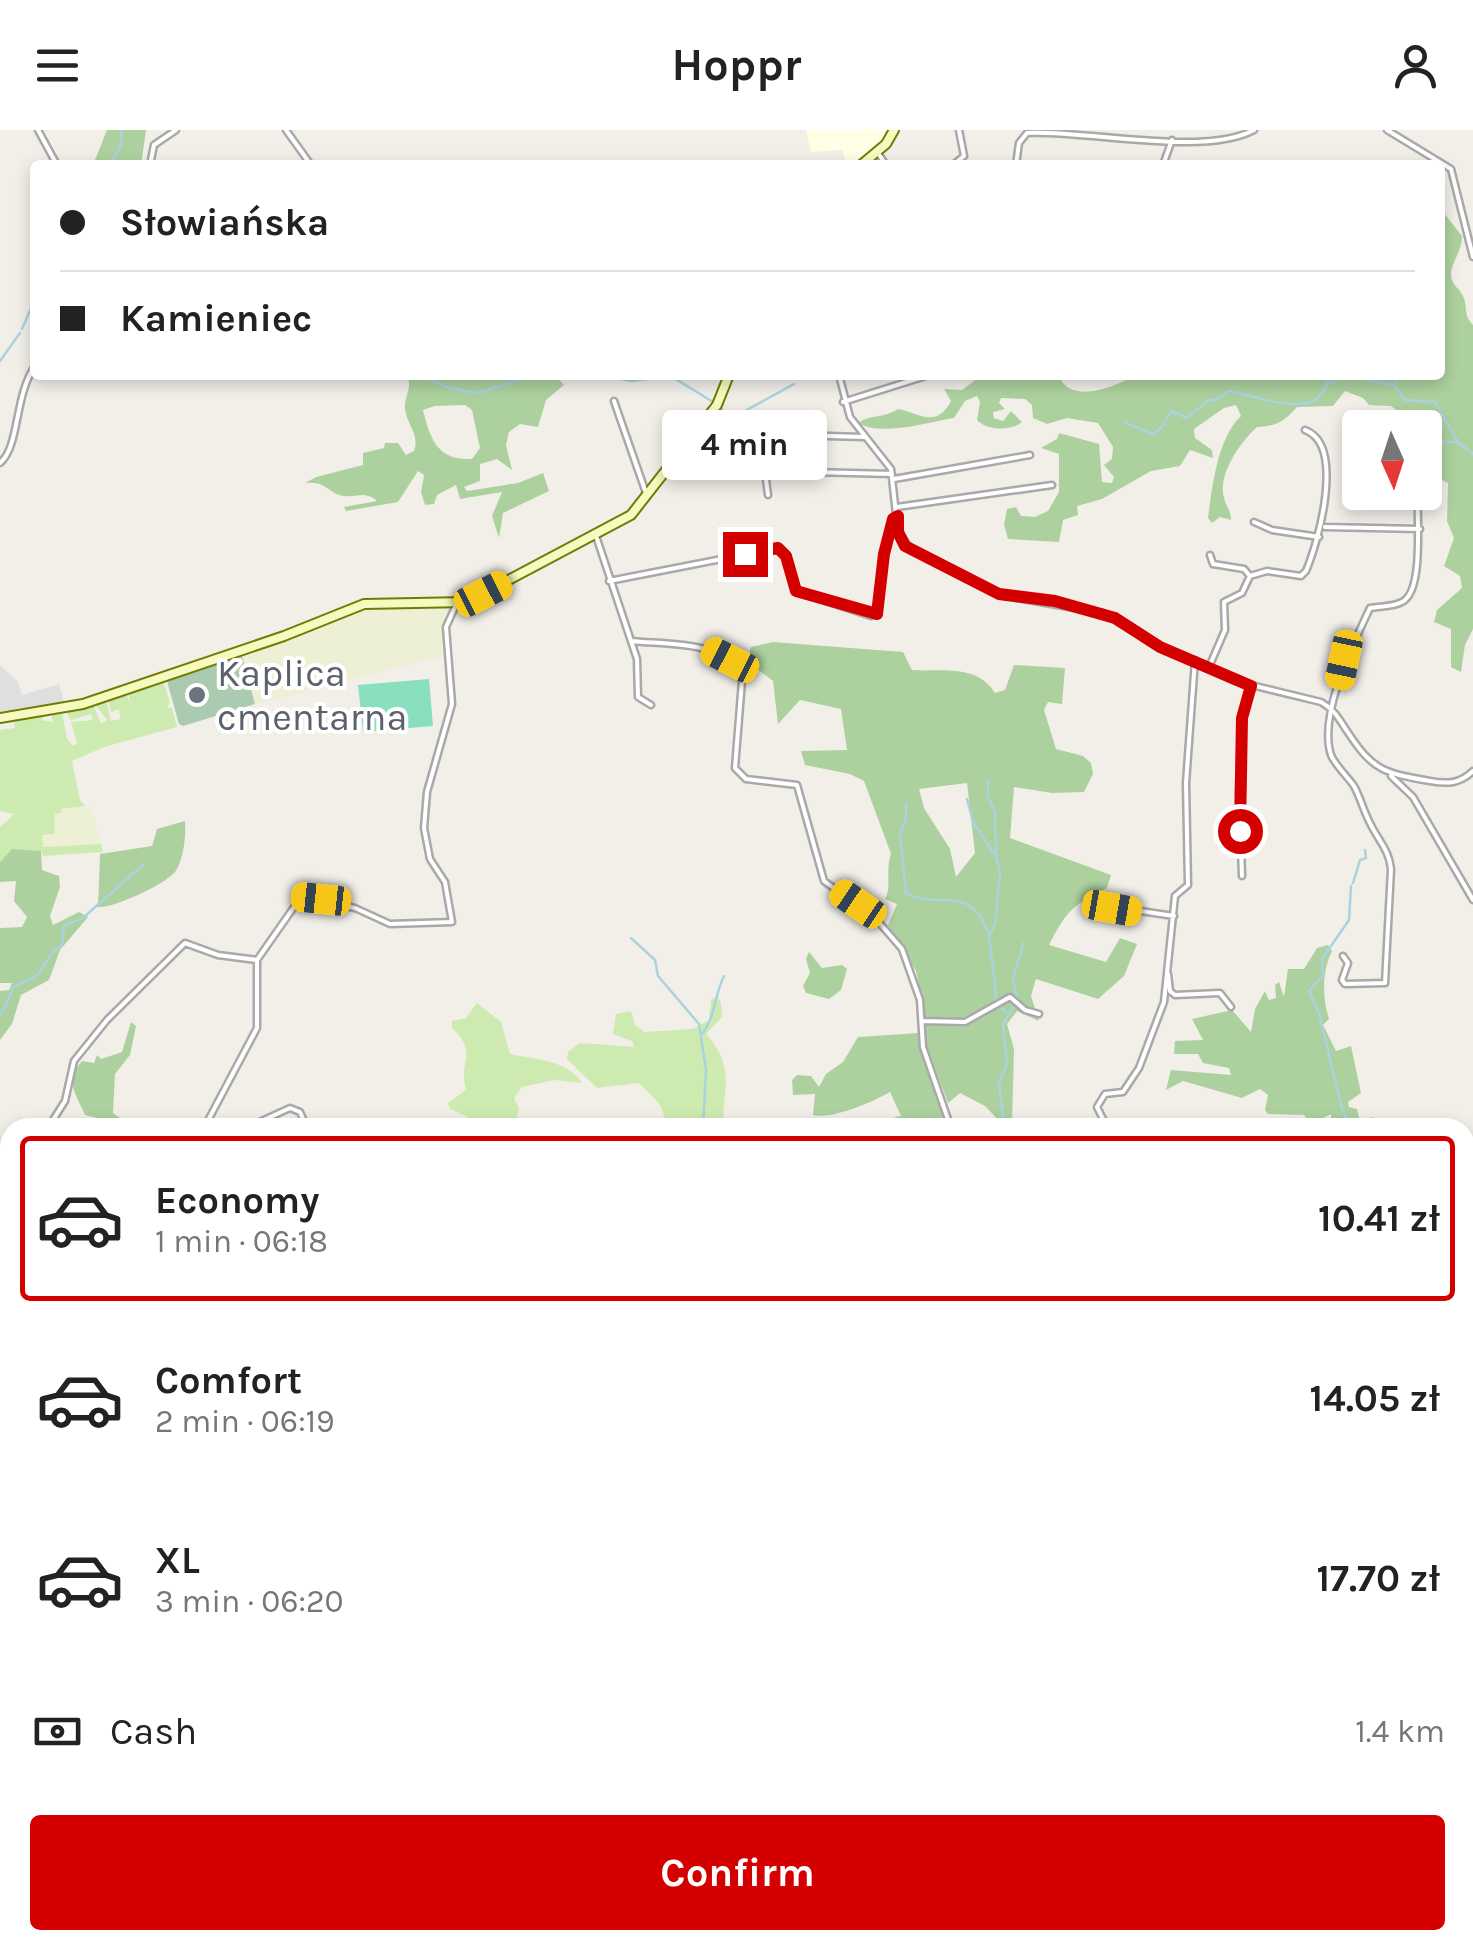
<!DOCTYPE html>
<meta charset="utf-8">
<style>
:root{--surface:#fff;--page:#f2f2f2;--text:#222;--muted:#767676;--line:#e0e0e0;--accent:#d40000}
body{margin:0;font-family:Karla,sans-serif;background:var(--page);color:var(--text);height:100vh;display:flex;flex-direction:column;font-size:38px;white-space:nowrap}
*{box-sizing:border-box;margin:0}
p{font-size:32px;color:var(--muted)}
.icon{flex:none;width:55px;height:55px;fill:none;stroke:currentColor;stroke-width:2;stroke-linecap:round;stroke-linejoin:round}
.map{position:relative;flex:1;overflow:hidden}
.side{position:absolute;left:0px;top:988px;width:1475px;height:832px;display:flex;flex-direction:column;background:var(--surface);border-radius:30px 30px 0 0;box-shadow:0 5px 15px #0003}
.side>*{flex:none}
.guide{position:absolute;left:30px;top:30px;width:1415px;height:220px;border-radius:10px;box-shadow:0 5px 15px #0003;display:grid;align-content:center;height:220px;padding:0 30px;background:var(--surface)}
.needle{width:65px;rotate:177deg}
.controls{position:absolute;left:1342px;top:280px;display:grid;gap:20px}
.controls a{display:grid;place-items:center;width:100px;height:100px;border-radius:10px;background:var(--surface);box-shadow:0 5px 15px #0003;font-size:50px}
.end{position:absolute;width:45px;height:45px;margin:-22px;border:12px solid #d40000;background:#fff;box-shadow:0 0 0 5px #fff}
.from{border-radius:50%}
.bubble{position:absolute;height:70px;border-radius:10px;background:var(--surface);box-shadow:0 5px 15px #0003;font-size:32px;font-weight:700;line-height:70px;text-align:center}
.car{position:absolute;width:30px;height:60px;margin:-30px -15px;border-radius:12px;box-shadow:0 0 8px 2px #0007;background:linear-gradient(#f5c518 24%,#345 0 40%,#f5c518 0 76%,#345 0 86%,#f5c518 0)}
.guide b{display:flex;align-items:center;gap:35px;height:95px;font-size:38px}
.guide b+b{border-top:2px solid var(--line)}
.guide i{width:25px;height:25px;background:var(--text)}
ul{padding:18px 0 0;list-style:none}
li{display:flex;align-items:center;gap:30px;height:165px;margin:0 20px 15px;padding:0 10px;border:5px solid transparent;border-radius:10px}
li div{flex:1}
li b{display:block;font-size:38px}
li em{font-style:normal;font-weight:700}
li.active{border-color:var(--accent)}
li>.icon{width:90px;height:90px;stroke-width:1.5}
.pay{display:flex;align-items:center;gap:25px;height:110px;padding:0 30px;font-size:38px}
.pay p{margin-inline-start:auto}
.primary-button{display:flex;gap:20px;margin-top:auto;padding:20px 30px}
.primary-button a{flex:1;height:115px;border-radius:10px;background:var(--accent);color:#fff;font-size:40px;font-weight:700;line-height:115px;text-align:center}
header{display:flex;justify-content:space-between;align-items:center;height:130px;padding:0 30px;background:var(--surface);font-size:45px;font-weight:700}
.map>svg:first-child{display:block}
</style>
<header><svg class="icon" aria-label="menu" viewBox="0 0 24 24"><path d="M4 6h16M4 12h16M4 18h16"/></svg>Hoppr<svg class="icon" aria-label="person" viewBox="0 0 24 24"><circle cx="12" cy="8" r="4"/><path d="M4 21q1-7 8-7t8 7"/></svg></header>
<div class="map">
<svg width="1473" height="1819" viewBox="0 0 1473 1819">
<rect width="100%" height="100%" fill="#f2efe9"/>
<!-- residential -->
<path fill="#e0dfdf" d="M 0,535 L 18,552 L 22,565 L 59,554 L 64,572 L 0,584 Z
M 930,1810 L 1053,1810 L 1054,1818 L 1062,1819 L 928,1819 Z"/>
<!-- education -->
<path fill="#ffffe5" d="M 806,0 L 889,0 L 881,14 L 856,35 L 847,35 L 842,20 L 811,22 Z"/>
<!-- farmland -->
<path fill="#eef0d5" d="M 386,475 L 451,479 L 443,499 L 444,526 L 256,574 L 242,526 L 364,477 Z
M 85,676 L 92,679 L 101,714 L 43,717 L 42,705 L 55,684 L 61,679 Z"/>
<!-- grass -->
<path fill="#cdebb0" d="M 163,551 L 170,572 L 167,578 L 172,578 L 177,597 L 104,617 L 72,631 L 80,670 L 85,676 L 61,679 L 61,683 L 55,684 L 54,704 L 42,705 L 43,717 L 101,714 L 103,722 L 43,726 L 41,721 L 6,727 L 0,732 L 0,697 L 14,684 L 0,681 L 0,600 L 15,598 L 14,589 L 47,583 L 41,590 L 53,592 L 51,582 L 62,581 L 67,609 L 73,616 L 77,613 L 71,592 L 93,590 L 91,584 L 71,590 L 65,580 L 93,574 L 101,594 L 107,590 L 95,574 L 106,570 L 111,591 L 120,589 L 119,579 L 111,582 L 108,569 L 126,563 L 130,574 L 128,562 Z
M 716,866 L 721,872 L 722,887 L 706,904 C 736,939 723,954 723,997 L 664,997 C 667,974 651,967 639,953 L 597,958 L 567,929 L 568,922 L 580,913 L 634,917 L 632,911 L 613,904 L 616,884 L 631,881 L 635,895 L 644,902 L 693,899 L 709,890 L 711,870 Z
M 477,873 L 501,892 L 510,924 C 534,930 567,929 582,953 L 555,950 L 522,957 L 514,968 L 519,978 L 515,997 L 467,997 L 468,987 L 450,979 L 448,973 L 466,960 C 458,929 479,924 452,898 L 452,891 L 466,888 Z
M 0,1208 L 10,1210 L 10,1330 L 0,1329 Z
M 78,1810 L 195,1810 L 196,1811 L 367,1810 L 363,1819 L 237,1819 L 235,1815 L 216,1816 L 216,1819 L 144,1819 L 88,1810 L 78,1814 Z"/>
<!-- forest -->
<path fill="#add19e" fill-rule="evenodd" d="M 107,0 L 146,0 L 141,35 L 93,35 Z
M 1440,78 L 1462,106 C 1462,122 1451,132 1451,145 C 1451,154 1459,158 1463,166 C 1468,177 1463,185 1473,195 L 1473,499 L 1465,515 L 1461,542 L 1451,537 L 1451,499 L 1434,492 L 1437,480 L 1462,458 L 1460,446 L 1444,436 L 1454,408 L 1447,391 L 1448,353 C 1434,346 1431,340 1431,324 L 1425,319 L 1425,298 L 1405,297 L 1404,286 L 1391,276 L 1369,275 L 1363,268 L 1345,261 L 1333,276 L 1297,277 C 1284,292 1276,296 1257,297 C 1241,311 1217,345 1224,368 C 1226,377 1231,380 1231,390 L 1220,387 L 1212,393 L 1208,388 C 1212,356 1218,307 1241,286 L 1236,275 L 1224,278 L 1194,299 L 1195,308 L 1212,320 L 1213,328 L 1190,320 L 1180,336 L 1151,341 L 1102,369 L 1077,376 L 1078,385 L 1063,390 L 1059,412 L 1008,409 L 1004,395 L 1007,379 L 1016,377 L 1021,386 L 1035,387 L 1048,381 L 1059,362 L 1059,324 L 1041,318 L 1057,309 L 1059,303 L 1099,314 L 1102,352 L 1112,353 L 1114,347 L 1104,335 L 1112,329 L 1113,317 L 1098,293 L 1067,288 L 1047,294 L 1033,288 L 1032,275 L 1025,269 L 1001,268 L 999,273 L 1005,279 L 993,282 L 994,288 L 1003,291 L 1011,281 L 1022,292 C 1012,301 987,301 977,290 L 980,272 L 977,266 L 965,271 L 954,288 C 929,292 880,307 859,293 C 869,284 883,289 898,279 C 917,282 936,300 951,271 L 944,259 L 962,260 L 982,245 L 1058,245 C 1072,277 1116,255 1137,245 L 1440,245 Z
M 407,245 L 555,245 L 564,255 L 546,270 L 538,297 L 520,294 L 509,302 L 506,315 L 512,340 L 497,329 L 480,334 L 480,351 L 464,357 L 467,361 L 518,353 L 543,343 L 549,361 L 503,383 L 499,408 L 492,386 L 502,362 L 460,369 L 456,355 L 437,365 L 434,374 L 425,375 L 421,362 L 424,345 L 418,341 L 398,372 L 346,381 L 344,377 L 377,371 C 364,360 357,368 344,366 C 327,364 329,351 305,353 L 316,347 L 363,335 L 363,323 L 384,318 L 385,313 L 398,313 L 406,325 L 414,321 C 420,305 407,295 405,279 C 404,265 413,259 407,245 ZM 435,276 L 465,275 L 472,280 L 480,318 L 472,329 C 437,331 430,308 423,280 Z
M 773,512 L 903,522 L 912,540 C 942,542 977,534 995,563 L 1005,560 L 1014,535 L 1065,538 L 1062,574 L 1048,572 L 1044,580 L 1056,619 L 1083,626 L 1091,633 L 1093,644 L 1084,662 L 1052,663 L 1014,657 L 1010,708 L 1111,745 L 1107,758 C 1074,773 1065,783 1049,815 L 1106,832 L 1120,808 L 1137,814 L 1124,846 L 1098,869 L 1036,849 L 1031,866 L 1039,891 L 1017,881 L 1007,894 L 1014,919 L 1012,994 L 1003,995 L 985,976 L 960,963 L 948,973 L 926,914 L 925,883 L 916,841 L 888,795 L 897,774 L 885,769 C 892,757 885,741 891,724 L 864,651 L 850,644 L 805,635 L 801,621 L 847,620 L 841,579 L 800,570 L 778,594 L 773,551 L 748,532 L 751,517 ZM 967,653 L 975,723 L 956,747 L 950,719 L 924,678 L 919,659 Z
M 185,691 C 186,706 184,726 177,739 C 170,753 112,779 98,777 L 100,724 L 152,716 L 157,699 Z
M 12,719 L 41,721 L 42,740 L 59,746 L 60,757 L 50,786 L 53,795 L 79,782 L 88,787 L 60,820 L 49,850 L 21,865 L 12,894 L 0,910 L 0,861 L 9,860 L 12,853 L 0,853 L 0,798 L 22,797 L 27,787 L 14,771 L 16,751 L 0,752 L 0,732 Z
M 1328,815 L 1332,821 C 1322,841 1322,867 1329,889 L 1323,895 L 1336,921 L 1351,916 L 1361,963 L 1348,972 L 1349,977 L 1357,979 L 1360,992 L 1372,987 L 1377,997 L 1321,997 L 1331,990 L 1331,984 L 1311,994 L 1304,985 L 1268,984 L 1265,980 L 1268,965 L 1260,959 L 1242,968 L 1183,951 L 1166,960 L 1171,940 L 1231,945 L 1229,938 L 1203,933 L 1198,924 L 1174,924 L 1175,911 L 1203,910 L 1192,889 L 1232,880 L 1251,902 L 1255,879 L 1265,861 L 1269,870 L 1276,868 L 1275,855 L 1279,852 L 1284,867 L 1288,839 L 1304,839 L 1317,818 Z
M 809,822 L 822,838 L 842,835 L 847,839 L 841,860 L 829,869 L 806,863 L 803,856 L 810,843 L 806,829 Z
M 131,892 L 136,896 L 130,925 L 115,944 L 113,983 L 123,990 L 124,997 L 101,997 L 97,988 L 85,985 C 76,964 64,952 82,931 L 94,933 L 97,925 L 101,929 L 122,922 Z
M 919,903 L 948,997 L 893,997 L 895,987 L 901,986 L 890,962 C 873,972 831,990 813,985 L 815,964 L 793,965 L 792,950 L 797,945 L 811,946 L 819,957 L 826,944 L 843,932 L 858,907 Z
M 10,1387 L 10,1529 L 0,1536 L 0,1389 Z
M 0,1601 L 9,1628 L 4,1636 L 10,1639 L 10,1771 L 0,1773 L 0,1646 L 5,1625 Z"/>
<!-- cemetery -->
<path fill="#aacbaf" d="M 242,526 L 255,574 L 183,596 L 179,594 L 167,551 Z"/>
<!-- pitch -->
<path fill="#88e0be" d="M 429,549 L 433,596 L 363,602 L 358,555 Z"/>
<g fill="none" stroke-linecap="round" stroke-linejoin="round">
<!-- stream -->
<path stroke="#aad3df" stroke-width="2.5" d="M 117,35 L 113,30 L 122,13 L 121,0
M 22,199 L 35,169
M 0,231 L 20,203
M 422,245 L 449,258 L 478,263 L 534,245
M 598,245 L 632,251 L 671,246 L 713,272
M 1397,245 L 1395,255 L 1404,270 L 1435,272 L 1458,312 L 1473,324
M 719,276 L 725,283 L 736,286 L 794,254
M 1124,292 L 1153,304 L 1162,297 L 1171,281 L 1187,288 L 1210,269 L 1215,271 L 1229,261 C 1255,265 1319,294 1327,251 L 1333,253 L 1343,246 L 1395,255
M 1425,311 L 1457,312
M 988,650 L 988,667 L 995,682 L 996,725
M 967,669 L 973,692 L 996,727 L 1000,743 L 995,794 L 989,806 L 997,871
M 906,673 L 906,689 L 900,703 L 906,763 C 938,781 971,751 989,805
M 1353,753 L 1360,730 L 1366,728 L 1365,720
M 631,808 L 655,830 L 658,846 L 699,894 L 706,940 L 703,998
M 1017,869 L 1013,848 L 1024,812
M 1000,876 L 1006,883
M 0,885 C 19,857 0,860 36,847 L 52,823 L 62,815 L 64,796 L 84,787 L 144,734
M 702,904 C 716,886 714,866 724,846
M 1004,998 L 999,953 L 1007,934 L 1003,894 L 1015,875
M 1351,998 L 1342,979 L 1319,883 L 1309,861 L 1323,846 L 1322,829 L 1349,790 L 1351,756
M 0,1500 L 10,1496
M 1465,1729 L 1473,1722
M 50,1810 L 54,1819
M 1220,1810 L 1226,1813 L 1237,1810
M 1244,1810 L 1252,1812 L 1254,1819
M 594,1812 L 594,1819
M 1285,1819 L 1282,1814 L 1287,1810"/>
<!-- river -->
<path stroke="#aad3df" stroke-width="8" d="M 1465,1203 L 1473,1207"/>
<defs>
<path id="street" d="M 38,0 L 57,35
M 286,0 L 311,35
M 1387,0 L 1451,39 L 1473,127
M 878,23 L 886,35
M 150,35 L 154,15 L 176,0
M 953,35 L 964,26 L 959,0
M 1016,35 L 1019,13 L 1027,3 C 1088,0 1203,27 1254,0
M 1163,35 L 1172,10
M 839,245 L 850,287 L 891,339 L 898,402 L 911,420 L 999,465 L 1103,483 L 1160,517 L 1235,551 L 1321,572 C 1334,579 1339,589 1347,601 C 1373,641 1384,643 1430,651 C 1447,654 1460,654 1473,641
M 614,271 L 646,363
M 843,272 L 929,245
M 784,286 L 783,300 L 790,305 L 865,307
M 0,333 C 20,316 14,266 35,236
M 894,349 L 1030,325
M 768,365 L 765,342 L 770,341 L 892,344
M 897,377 L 1052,355
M 1254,392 L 1272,400 L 1319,407
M 1325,397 L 1420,399
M 596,406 L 631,511 C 667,515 729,509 742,551 L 735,638 L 746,649 L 797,655 L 824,751 L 876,789 L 902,819 L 920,870 L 923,917 L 951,998
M 1210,425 L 1213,434 L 1244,439 L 1250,446
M 609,451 L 778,418 L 786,426 L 796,461 L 871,486 L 877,484 L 884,424 L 893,389 L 898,386
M 631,511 L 637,529 L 638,567 L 651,575
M 1209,537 L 1225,500 L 1224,472 L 1242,463 L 1250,446 L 1267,441 L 1301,446 L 1306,441 C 1318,413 1346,315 1305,300
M 1391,646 L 1413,667 L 1473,770
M 1242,746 L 1239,661 L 1243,588 L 1251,556
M 1087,773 L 1174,786
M 1343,826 L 1348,833 L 1342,850 L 1345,854 L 1385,853 L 1391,739 C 1389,719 1377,709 1369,691 C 1363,679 1360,667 1354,656 C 1347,646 1335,635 1331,625 C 1318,585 1353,514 1370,478 C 1380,476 1393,477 1402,472 C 1425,461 1416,384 1418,362
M 1168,844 L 1170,861 L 1175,865 L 1220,863 L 1231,877
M 922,891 L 965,892 L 1010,867 L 1025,880 L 1039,884
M 48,998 L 65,971 L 74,931 L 107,890 L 185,813 L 218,825 L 257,830
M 204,998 L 257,898 L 257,830 L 301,767 L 355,778 L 390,794 L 452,792 L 445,752 L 430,729 L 424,698 L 427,662 L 452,574 L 446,497 L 456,475
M 246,998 L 290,978 L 300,982 L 307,998
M 1118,998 L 1104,991 L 1097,977 L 1105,964 L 1123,962 L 1139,938 L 1164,872 L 1175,766 L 1188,755 L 1186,653 L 1195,530
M 0,1037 L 10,1016
M 0,1155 L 10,1152
M 1465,1365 L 1473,1363
M 1465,1415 L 1473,1490
M 1465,1782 L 1473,1781
M 595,1810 L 599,1819
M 1349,1815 L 1358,1810"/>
<path id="secondary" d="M 861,35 L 886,14 L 894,0
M 0,588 L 83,574 L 284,506 L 364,474 L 467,472 L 631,385 L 717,275 L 729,245
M 1465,1499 L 1473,1496
M 0,1588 L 10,1585
M 369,1819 L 373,1810"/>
</defs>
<!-- street casing -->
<use href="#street" stroke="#a9a9a9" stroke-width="9"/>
<!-- secondary casing -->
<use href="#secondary" stroke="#707d05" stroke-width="12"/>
<!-- street -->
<use href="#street" stroke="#fff" stroke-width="4"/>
<!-- secondary -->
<use href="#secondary" stroke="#f7fabf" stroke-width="8"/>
</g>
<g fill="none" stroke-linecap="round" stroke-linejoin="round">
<!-- route -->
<path stroke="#d40000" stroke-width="12" d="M 745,424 L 778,418 L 786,426 L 796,461 L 877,484 L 884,424 L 893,389 L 898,386 L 898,402 L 905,416 L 999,464 L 1055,471 L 1115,488 L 1160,517 L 1251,556 L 1242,588 L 1240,701"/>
</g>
<!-- markers -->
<circle fill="#6b7280" stroke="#fff" stroke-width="4" cx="197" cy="565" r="10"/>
<g text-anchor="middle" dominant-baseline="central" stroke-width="8" stroke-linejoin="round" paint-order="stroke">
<!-- worship labels -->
<g font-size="38" fill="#5b616d" stroke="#fff" text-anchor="start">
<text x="217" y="543">Kaplica<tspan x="217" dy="44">cmentarna</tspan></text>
</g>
</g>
</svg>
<div class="controls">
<a><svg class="needle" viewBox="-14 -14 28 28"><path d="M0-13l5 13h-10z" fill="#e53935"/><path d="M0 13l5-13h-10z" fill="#767676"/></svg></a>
</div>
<i class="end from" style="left:1240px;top:701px"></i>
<i class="end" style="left:745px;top:424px"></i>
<div class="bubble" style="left:662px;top:280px;width:165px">4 min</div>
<i class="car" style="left:483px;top:464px;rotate:63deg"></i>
<i class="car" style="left:730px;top:530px;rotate:297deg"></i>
<i class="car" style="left:1344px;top:530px;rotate:192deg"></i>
<i class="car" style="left:321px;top:769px;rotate:276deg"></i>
<i class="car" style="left:858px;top:774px;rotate:304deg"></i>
<i class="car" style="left:1112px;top:778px;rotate:100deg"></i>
<div class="guide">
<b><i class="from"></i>Słowiańska</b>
<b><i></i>Kamieniec</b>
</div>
<section class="side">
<ul>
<li class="active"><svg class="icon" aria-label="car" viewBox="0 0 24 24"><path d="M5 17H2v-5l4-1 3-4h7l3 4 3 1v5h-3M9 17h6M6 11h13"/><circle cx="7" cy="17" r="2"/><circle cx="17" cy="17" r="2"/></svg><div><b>Economy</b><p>1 min · 06:18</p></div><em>10.41 zł</em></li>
<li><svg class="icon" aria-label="car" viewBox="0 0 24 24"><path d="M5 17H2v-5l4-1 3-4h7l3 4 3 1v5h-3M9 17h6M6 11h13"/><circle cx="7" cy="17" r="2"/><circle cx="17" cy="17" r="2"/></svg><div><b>Comfort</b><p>2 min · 06:19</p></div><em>14.05 zł</em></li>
<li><svg class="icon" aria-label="car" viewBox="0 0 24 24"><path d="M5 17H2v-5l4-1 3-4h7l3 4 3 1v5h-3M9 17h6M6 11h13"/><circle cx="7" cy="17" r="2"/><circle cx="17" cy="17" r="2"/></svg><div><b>XL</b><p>3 min · 06:20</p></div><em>17.70 zł</em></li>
</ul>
<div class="pay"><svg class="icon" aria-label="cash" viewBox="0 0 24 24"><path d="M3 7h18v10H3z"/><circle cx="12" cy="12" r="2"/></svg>Cash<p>1.4 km</p></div>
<div class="primary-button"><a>Confirm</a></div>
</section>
</div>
